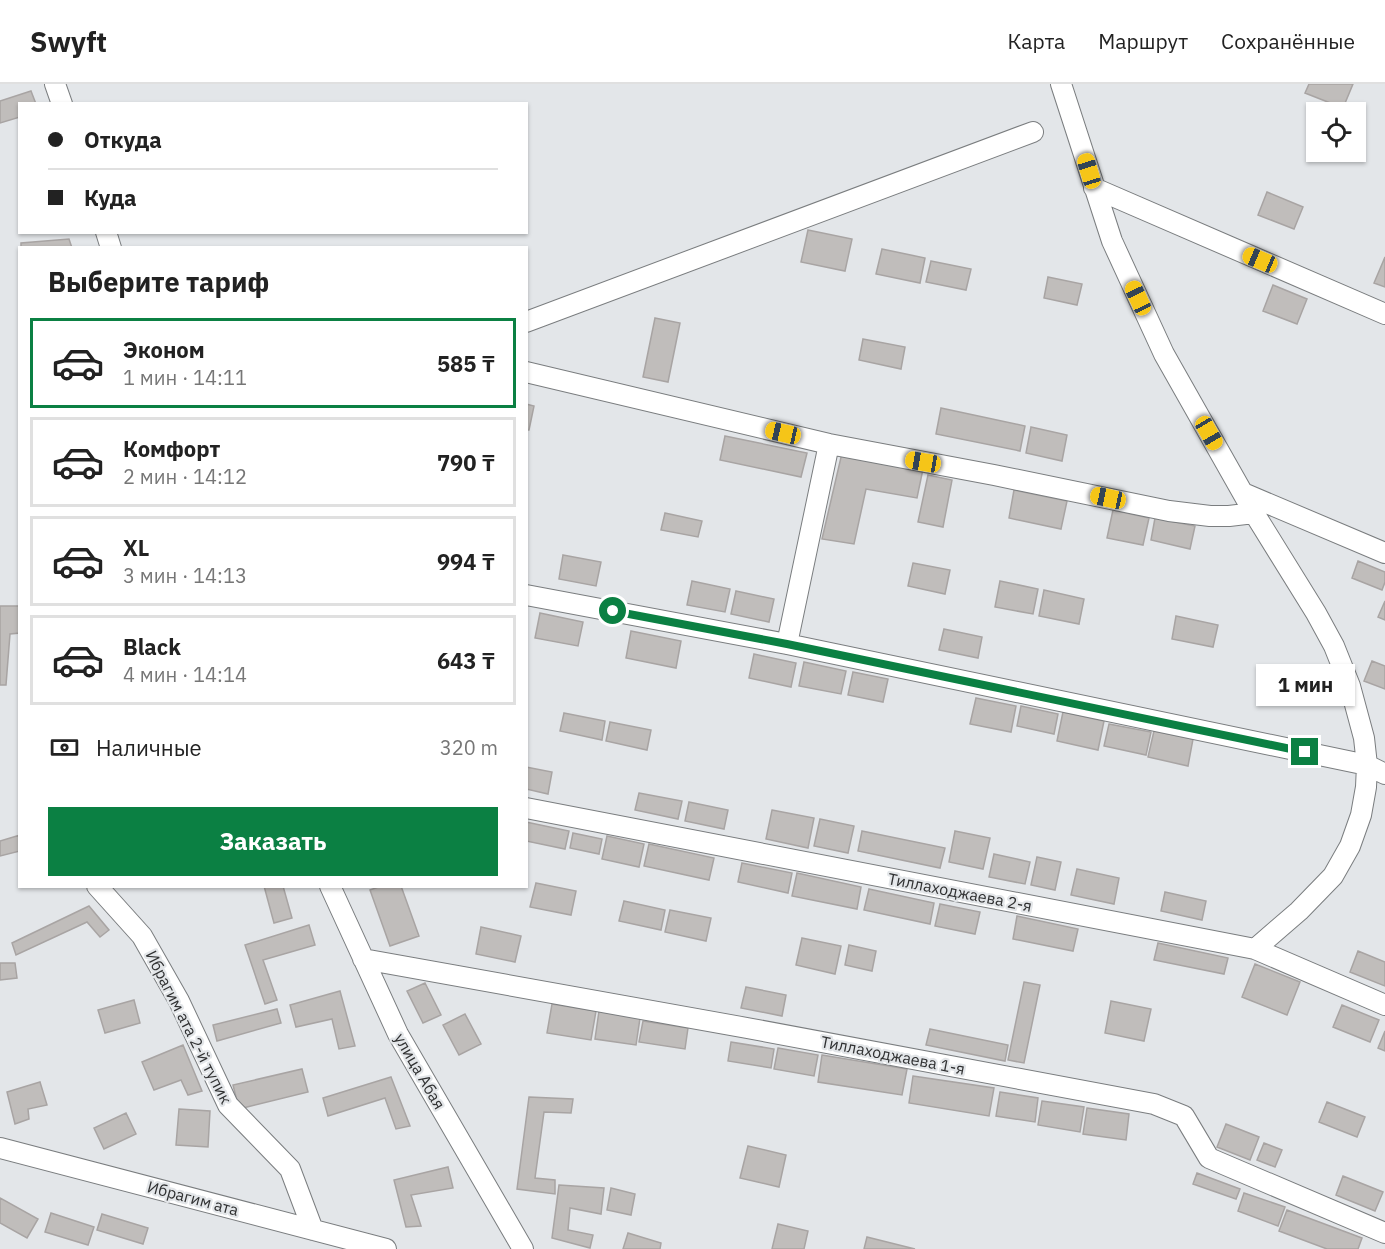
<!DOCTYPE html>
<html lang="ru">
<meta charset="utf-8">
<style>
:root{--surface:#fff;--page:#f2f2f2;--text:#222;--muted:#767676;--line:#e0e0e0;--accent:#0b8043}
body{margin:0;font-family:"IBM Plex Sans",sans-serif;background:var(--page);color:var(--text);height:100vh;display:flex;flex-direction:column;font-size:22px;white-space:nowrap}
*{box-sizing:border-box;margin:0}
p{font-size:20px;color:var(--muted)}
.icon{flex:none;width:33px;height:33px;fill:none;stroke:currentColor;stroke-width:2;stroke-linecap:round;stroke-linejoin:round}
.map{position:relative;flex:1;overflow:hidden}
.side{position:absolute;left:18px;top:162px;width:510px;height:642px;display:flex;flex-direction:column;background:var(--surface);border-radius:0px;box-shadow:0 2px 4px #0004}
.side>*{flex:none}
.top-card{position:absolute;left:18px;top:18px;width:510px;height:132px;border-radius:0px;box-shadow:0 2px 4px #0004;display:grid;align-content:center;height:132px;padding:0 30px;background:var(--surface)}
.tools{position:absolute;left:1306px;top:18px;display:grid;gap:12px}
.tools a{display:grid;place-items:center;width:60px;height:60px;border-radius:0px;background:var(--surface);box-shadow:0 2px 4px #0004;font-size:30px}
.end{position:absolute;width:27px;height:27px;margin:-14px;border:8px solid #0b8043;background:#fff;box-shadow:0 0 0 3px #fff}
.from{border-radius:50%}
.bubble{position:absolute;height:42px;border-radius:0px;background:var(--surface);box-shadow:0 2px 4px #0004;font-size:20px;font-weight:700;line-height:42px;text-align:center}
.car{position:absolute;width:18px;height:36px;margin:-18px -9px;border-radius:8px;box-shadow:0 0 4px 2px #0007;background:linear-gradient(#f5c518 24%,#345 0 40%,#f5c518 0 76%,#345 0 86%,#f5c518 0)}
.top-card b{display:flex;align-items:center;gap:21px;height:57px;font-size:22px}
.top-card b+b{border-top:2px solid var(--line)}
.top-card i{width:15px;height:15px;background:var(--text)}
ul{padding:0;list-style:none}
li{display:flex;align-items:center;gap:18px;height:90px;margin:0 12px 9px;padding:0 18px;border:3px solid var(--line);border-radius:0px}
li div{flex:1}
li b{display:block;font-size:22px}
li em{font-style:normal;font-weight:700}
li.selected{border-color:var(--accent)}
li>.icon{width:54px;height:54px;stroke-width:1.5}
h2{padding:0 30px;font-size:27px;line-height:72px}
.pay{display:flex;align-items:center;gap:15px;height:66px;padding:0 30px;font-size:22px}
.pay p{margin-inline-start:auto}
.primary-button{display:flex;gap:12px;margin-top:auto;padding:12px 30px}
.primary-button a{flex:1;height:69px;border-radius:0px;background:var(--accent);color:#fff;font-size:24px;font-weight:700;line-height:69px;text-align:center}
header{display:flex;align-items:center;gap:36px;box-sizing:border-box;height:84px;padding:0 30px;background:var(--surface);border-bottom:2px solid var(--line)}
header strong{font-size:28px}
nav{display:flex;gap:33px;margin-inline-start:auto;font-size:21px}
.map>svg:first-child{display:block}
</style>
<header>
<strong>Swyft</strong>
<nav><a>Карта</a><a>Маршрут</a><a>Сохранённые</a></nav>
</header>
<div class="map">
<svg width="1385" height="1165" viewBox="0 0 1385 1165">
<rect width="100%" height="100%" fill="#e3e6e9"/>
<!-- building -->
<path fill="#c0bdbb" stroke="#a8a4a3" stroke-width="1.5" d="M 1309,0 L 1353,0 L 1343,24 L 1305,9 Z
M 31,7 L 36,20 L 20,20 L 20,33 L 0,39 L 0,17 Z
M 1267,108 L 1303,123 L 1294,145 L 1258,131 Z
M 808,146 L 852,155 L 845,187 L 801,178 Z
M 69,155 L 72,164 L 21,164 L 21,159 Z
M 882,165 L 925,174 L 920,199 L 876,190 Z
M 1385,173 L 1385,203 L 1374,199 Z
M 931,177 L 971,185 L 966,206 L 926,198 Z
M 1048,193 L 1082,200 L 1077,221 L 1044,214 Z
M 1273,201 L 1307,215 L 1297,240 L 1263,227 Z
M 655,234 L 680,239 L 668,298 L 643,293 Z
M 863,255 L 905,263 L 901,285 L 859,276 Z
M 526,320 L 534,322 L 529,346 L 526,346 Z
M 941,324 L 1025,342 L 1020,367 L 936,350 Z
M 1031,343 L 1067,351 L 1062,377 L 1026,369 Z
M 725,352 L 807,369 L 801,393 L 720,376 Z
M 842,369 L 923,385 L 917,414 L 866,405 L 854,460 L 822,455 Z
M 928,391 L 952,396 L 943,443 L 918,438 Z
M 1014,406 L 1067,417 L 1061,445 L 1009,434 Z
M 1113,426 L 1149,434 L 1143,461 L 1107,454 Z
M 665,429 L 702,437 L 698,453 L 661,446 Z
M 1155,434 L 1195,442 L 1190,465 L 1151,456 Z
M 563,471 L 601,478 L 596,502 L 559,495 Z
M 1358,477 L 1385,488 L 1385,498 L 1382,506 L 1352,494 Z
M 913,479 L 950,486 L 945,510 L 908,502 Z
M 692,497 L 730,505 L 725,528 L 687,521 Z
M 1000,497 L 1038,505 L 1033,530 L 995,523 Z
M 1044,506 L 1084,515 L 1079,540 L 1039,532 Z
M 736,507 L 774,515 L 769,538 L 731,530 Z
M 1385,517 L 1385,536 L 1378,533 Z
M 0,522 L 20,522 L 20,549 L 10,550 L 6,601 L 0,601 Z
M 540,529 L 583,538 L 578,562 L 535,554 Z
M 1176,532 L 1218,541 L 1213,563 L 1172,555 Z
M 944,545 L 982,553 L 978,574 L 939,566 Z
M 631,547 L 681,557 L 676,584 L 626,574 Z
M 754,570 L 796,579 L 791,603 L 749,594 Z
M 1372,577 L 1385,582 L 1385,605 L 1364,597 Z
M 804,578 L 846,587 L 841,610 L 799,602 Z
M 853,588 L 888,595 L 883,618 L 848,611 Z
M 976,614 L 1016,622 L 1011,648 L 970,640 Z
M 1021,622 L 1058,630 L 1054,650 L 1017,642 Z
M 1063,628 L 1104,637 L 1098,666 L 1057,657 Z
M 564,629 L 605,637 L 602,656 L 560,647 Z
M 610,638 L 651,646 L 647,666 L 606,657 Z
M 1109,640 L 1151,648 L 1146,671 L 1104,662 Z
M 1154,647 L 1193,655 L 1188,682 L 1148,673 Z
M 526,683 L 552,688 L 548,710 L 526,705 Z
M 639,709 L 682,717 L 678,735 L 635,726 Z
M 689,718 L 728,726 L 724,745 L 685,737 Z
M 772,726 L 814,734 L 808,764 L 766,755 Z
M 820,735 L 854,742 L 848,769 L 814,762 Z
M 526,738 L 569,747 L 565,765 L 526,757 Z
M 862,747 L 945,764 L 940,784 L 858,767 Z
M 955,747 L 990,754 L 983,785 L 949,778 Z
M 573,749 L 602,755 L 599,770 L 570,764 Z
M 20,751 L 20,767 L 0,772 L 0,757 Z
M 607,752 L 644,760 L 639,783 L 602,775 Z
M 649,760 L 714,774 L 709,796 L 644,782 Z
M 994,770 L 1030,778 L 1025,800 L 989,793 Z
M 1037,773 L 1061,778 L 1055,806 L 1031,801 Z
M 742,779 L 792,789 L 788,809 L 738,798 Z
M 1077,785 L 1119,794 L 1114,820 L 1071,811 Z
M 797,789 L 861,803 L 857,825 L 792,812 Z
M 536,799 L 576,807 L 571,831 L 530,823 Z
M 264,802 L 283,802 L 292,834 L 274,839 Z
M 381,802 L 401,802 L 419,852 L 390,862 L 370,806 Z
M 869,805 L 934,819 L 930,840 L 864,826 Z
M 1165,808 L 1206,817 L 1202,836 L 1161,827 Z
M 624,817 L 665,826 L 661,846 L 619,837 Z
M 940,820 L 980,828 L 975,850 L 935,842 Z
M 89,822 L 109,846 L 100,853 L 87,838 L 16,871 L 12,859 Z
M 670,826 L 711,834 L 706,857 L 665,848 Z
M 1017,832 L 1078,845 L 1073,867 L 1013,855 Z
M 309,841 L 315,861 L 263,876 L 277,916 L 265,920 L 245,861 Z
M 481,843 L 521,852 L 515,878 L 476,870 Z
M 802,854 L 841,862 L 835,890 L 796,881 Z
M 1158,859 L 1228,874 L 1224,890 L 1154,876 Z
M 849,861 L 876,867 L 872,887 L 845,881 Z
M 1358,867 L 1385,878 L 1385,902 L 1350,888 Z
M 0,879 L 15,879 L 17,894 L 0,896 Z
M 1255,880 L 1300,898 L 1287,931 L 1242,913 Z
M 1024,898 L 1040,901 L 1024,979 L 1008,976 Z
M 425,899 L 441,931 L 423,939 L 407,907 Z
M 746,903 L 786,911 L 782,932 L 741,924 Z
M 340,907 L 355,962 L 339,965 L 332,935 L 296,943 L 290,921 Z
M 134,916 L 140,939 L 105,949 L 98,926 Z
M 1111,917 L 1151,925 L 1144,957 L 1105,949 Z
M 552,920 L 596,927 L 591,956 L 547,949 Z
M 1342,921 L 1379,936 L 1370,958 L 1333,943 Z
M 277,925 L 281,939 L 217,957 L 213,941 Z
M 599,927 L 640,934 L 636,961 L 595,955 Z
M 465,930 L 481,960 L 459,971 L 443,941 Z
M 643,937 L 688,944 L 685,965 L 639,958 Z
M 930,945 L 1008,961 L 1005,977 L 926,961 Z
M 1385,947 L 1385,967 L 1378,964 Z
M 731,958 L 774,965 L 771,984 L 728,977 Z
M 183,961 L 202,1007 L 188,1011 L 181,996 L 154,1006 L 142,978 Z
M 778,964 L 818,971 L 814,992 L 774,985 Z
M 822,971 L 907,985 L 902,1011 L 818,998 Z
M 302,985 L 308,1008 L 239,1025 L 233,1001 Z
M 913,992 L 994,1004 L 989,1032 L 909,1019 Z
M 391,993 L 410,1042 L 396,1045 L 385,1014 L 328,1032 L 323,1014 Z
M 40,998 L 47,1021 L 28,1025 L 29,1035 L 15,1040 L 7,1008 Z
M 1000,1008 L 1038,1014 L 1035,1038 L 996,1032 Z
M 529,1013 L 573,1015 L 571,1029 L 544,1028 L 535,1094 L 555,1096 L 555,1110 L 517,1105 Z
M 1042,1017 L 1084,1023 L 1080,1048 L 1038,1041 Z
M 1327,1018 L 1365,1033 L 1357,1053 L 1319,1038 Z
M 1087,1024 L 1129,1030 L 1126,1056 L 1083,1050 Z
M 179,1025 L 210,1027 L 208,1063 L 176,1061 Z
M 126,1029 L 136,1050 L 104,1065 L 94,1044 Z
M 1226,1040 L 1259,1053 L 1250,1076 L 1217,1063 Z
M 1264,1059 L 1282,1066 L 1275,1083 L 1257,1076 Z
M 748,1062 L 786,1071 L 779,1103 L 740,1094 Z
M 448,1083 L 453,1104 L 411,1111 L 421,1142 L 406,1143 L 394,1096 Z
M 1197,1089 L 1240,1105 L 1236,1115 L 1193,1100 Z
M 1343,1092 L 1383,1108 L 1375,1127 L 1336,1111 Z
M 559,1101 L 604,1104 L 601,1130 L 570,1124 L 568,1146 L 593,1151 L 590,1164 L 552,1154 Z
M 611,1104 L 635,1110 L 631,1131 L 607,1126 Z
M 1244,1109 L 1285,1123 L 1278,1142 L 1238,1127 Z
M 0,1114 L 38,1135 L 27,1154 L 0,1139 Z
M 1287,1126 L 1362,1154 L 1358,1165 L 1327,1165 L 1279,1147 Z
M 51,1129 L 94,1143 L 88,1161 L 45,1148 Z
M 102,1130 L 148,1144 L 143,1160 L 97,1146 Z
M 778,1140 L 808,1147 L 804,1165 L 772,1165 Z
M 628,1149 L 661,1159 L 660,1165 L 623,1165 Z
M 867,1153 L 915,1165 L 864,1165 Z"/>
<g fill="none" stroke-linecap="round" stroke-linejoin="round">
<defs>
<path id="minor" d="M 55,0 L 62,20
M 1061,0 L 1112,157 L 1164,270 L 1254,429 L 1316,529 L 1334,562 L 1350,602 L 1364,654 L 1367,681 L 1366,703 L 1361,731 L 1350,762 L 1333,792 L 1299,827 L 1255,865
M 1094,104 L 1385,230
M 106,148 L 111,164
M 526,238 L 1033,48
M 526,288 L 829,360 L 994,391 L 1169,427 L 1210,432 L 1229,432 L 1254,429
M 1243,409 L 1385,469
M 526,511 L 787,560 L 1367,681 L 1385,690
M 787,560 L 829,360
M 526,724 L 1255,865 L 1385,921
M 97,802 L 142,852 L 179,917 L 228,1021 L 290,1085 L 313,1146
M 330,802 L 398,950 L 523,1165
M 363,875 L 747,944 L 1154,1020 L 1184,1032 L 1209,1074 L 1385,1149
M 0,1064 L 386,1165"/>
</defs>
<!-- minor casing -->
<use href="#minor" stroke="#7a7d7f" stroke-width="22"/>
<!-- minor -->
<use href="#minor" stroke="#fff" stroke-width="20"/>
</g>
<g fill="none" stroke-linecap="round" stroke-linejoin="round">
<!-- route -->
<path stroke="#0b8043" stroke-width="8" d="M 613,527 L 787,560 L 1305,668"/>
</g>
<g text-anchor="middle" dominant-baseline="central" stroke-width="4.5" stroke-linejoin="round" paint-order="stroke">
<!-- street labels -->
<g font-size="16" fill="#303132" stroke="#e3e6e9">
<text transform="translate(960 808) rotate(11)">Тиллаходжаева 2-я</text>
<text transform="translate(189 943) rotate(63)">Ибрагим ата 2-й тупик</text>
<text transform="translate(893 971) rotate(11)">Тиллаходжаева 1-я</text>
<text transform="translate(420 987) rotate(60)">улица Абая</text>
<text transform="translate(193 1114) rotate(15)">Ибрагим ата</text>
</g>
</g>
</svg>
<div class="tools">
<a><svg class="icon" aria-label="locate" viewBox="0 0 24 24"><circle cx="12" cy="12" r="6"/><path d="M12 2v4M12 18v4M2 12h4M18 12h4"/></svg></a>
</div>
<i class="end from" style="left:613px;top:527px"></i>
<i class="end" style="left:1305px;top:668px"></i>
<div class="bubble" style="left:1256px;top:580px;width:99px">1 мин</div>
<i class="car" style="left:1089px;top:87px;rotate:343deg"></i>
<i class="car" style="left:1260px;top:176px;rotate:293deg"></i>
<i class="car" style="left:1138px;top:214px;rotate:335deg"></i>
<i class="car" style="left:783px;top:349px;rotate:283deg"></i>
<i class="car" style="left:1209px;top:349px;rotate:150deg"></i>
<i class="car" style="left:923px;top:378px;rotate:280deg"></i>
<i class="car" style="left:1108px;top:414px;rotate:282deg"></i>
<div class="top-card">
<b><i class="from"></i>Откуда</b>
<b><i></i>Куда</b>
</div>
<section class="side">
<h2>Выберите тариф</h2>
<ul>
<li class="selected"><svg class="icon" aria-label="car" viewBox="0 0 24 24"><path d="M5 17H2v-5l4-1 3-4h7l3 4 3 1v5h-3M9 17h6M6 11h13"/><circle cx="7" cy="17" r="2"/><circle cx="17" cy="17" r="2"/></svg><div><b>Эконом</b><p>1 мин · 14:11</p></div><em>585 ₸</em></li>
<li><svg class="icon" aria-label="car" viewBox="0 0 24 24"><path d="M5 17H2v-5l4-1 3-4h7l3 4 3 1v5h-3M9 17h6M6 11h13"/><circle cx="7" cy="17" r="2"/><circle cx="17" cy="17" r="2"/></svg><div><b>Комфорт</b><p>2 мин · 14:12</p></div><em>790 ₸</em></li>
<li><svg class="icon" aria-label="car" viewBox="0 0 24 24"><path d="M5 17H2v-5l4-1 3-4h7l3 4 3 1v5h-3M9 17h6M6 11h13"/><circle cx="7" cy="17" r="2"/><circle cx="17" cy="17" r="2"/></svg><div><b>XL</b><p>3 мин · 14:13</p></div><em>994 ₸</em></li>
<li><svg class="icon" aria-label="car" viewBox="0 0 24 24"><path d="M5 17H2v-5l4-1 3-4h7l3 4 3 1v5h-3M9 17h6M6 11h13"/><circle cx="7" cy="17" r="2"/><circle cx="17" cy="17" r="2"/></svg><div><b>Black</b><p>4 мин · 14:14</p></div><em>643 ₸</em></li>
</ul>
<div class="pay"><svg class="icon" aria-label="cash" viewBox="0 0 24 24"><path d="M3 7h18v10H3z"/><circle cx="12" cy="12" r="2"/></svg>Наличные<p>320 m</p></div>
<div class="primary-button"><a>Заказать</a></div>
</section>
</div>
